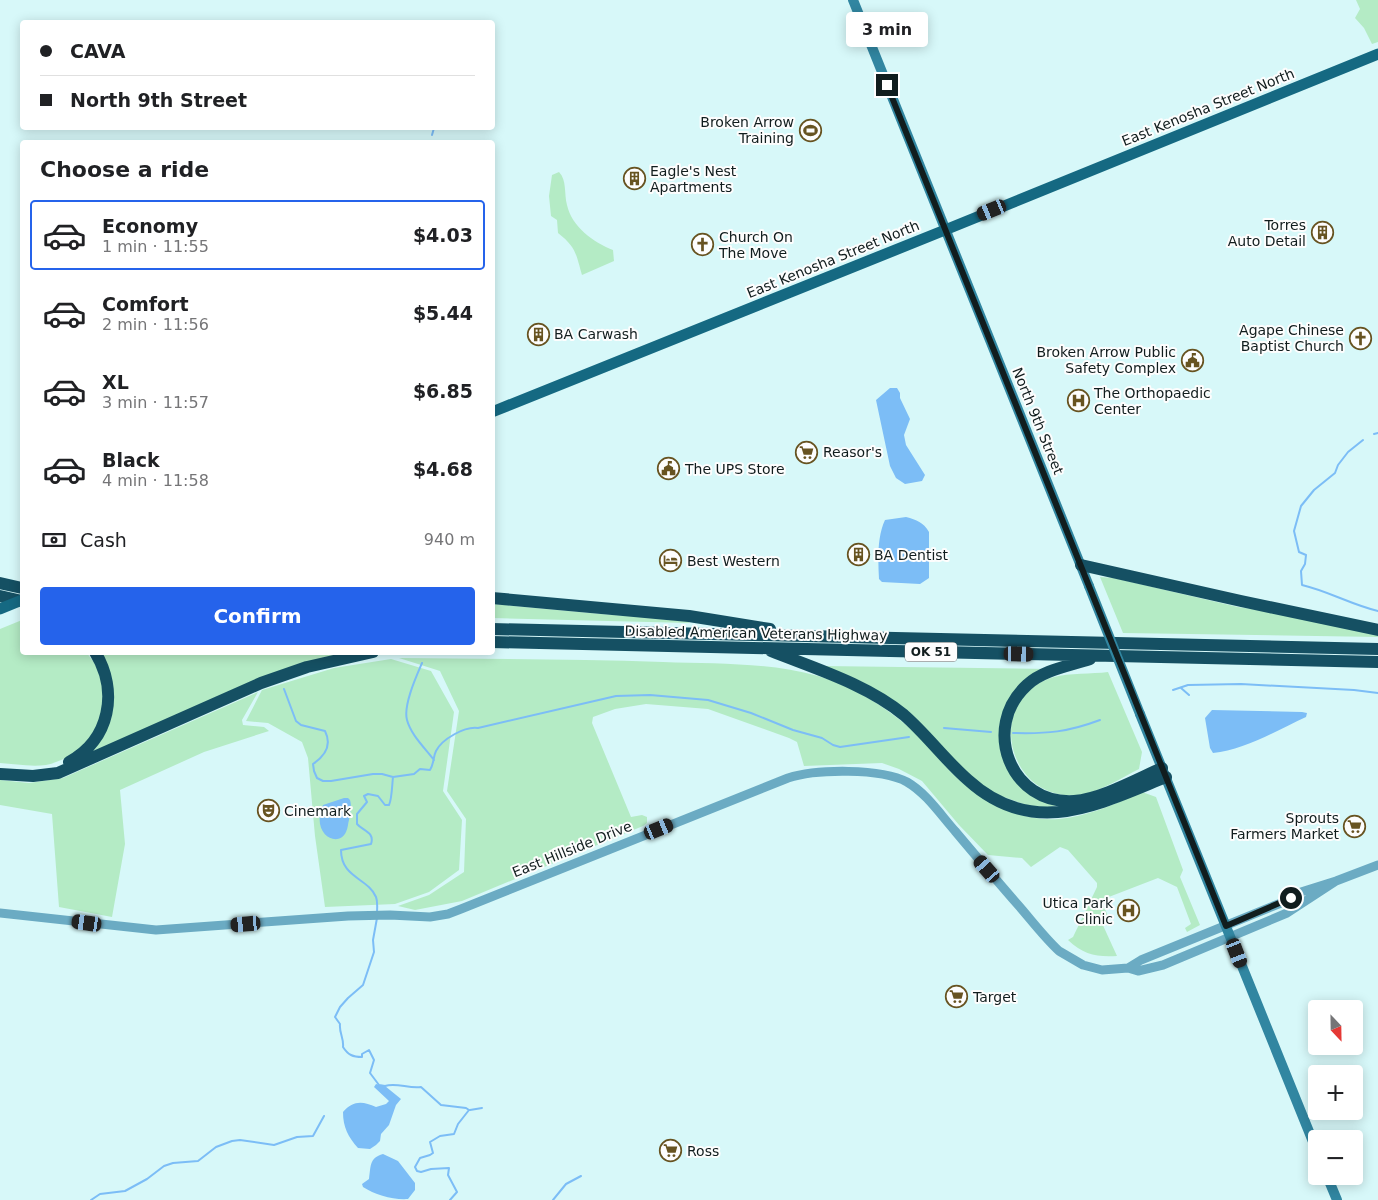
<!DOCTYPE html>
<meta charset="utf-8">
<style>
:root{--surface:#fff;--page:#f6f6f6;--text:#202124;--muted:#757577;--line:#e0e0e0;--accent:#2563eb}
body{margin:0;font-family:"DejaVu Sans",sans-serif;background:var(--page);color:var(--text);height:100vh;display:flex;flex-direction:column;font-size:19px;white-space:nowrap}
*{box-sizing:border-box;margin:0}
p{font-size:16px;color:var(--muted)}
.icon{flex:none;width:28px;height:28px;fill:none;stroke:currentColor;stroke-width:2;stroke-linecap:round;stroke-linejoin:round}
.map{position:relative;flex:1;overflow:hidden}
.details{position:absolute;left:20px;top:140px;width:475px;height:515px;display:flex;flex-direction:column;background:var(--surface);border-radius:5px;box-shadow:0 2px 12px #0003}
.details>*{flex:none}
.hud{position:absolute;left:20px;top:20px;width:475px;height:110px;border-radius:5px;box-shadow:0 2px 12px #0003;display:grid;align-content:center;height:110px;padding:0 20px;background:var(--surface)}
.needle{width:32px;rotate:158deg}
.fabs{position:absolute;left:1308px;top:1000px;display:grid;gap:10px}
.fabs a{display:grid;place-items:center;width:55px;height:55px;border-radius:5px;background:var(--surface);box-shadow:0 2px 12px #0003;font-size:25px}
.end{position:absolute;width:22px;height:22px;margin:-11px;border:6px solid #111d1e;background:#fff;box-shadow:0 0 0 2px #fff}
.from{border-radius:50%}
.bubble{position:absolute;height:35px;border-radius:5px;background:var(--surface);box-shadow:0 2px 12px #0003;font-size:16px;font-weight:600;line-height:35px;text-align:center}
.car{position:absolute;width:15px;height:30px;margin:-15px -8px;border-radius:6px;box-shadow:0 0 4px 1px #0007;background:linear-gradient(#222 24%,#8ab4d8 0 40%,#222 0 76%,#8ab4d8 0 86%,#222 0)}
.hud b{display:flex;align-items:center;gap:18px;height:48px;font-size:19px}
.hud b+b{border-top:1px solid var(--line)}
.hud i{width:12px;height:12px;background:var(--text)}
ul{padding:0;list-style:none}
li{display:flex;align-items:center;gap:15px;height:70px;margin:0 10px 8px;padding:0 10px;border:2px solid transparent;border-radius:5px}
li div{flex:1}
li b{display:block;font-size:19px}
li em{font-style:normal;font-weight:600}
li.on{border-color:var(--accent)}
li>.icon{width:45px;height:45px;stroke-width:1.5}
h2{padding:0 20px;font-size:22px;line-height:60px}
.pay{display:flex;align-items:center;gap:12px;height:55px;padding:0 20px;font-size:19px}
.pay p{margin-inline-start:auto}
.action{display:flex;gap:10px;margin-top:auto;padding:10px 20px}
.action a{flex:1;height:58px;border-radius:5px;background:var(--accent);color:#fff;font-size:20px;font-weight:600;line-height:58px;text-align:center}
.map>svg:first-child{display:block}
</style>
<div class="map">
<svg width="1378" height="1200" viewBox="0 0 1378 1200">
<rect width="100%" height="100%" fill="#d7f8f9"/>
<!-- green -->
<path fill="#b4ebc5" d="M 1356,0 L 1378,0 L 1378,42 L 1372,44 L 1364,28 L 1355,18 L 1360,9 Z
M 559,172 C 567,180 564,194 567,205 C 572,227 593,242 613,250 L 614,261 L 582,275 C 576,254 576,247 558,233 L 557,220 L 551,216 L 549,196 L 552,175 Z
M 1100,577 L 1114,578 L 1238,607 L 1279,613 L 1378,634 L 1378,637 L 1123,633 Z
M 493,604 L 612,615 L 687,619 L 689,623 L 493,618 Z
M 22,620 L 22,652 L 87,653 C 92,660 99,668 101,676 C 112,717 88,756 46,765 C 31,767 14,764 0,763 L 0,629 Z
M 100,653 L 356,653 L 89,754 L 110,720 Z
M 399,658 C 487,659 575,659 663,662 C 715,664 767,662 818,676 C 853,686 884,706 911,729 C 926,742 938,759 952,773 C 980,801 1019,822 1059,819 C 1089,816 1115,804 1142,792 L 1156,797 L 1183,870 L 1180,877 L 1200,925 L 1187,932 L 1185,928 L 1191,924 L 1177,887 L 1158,878 L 1101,900 L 1109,918 L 1101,921 L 1117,956 C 1096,957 1084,955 1068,940 L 1073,937 L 1097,887 L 1097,883 L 1068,850 L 1060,847 L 1031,867 L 1022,858 L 988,855 L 959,825 L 922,781 L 899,769 L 882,763 L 804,766 L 797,742 L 789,738 L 708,709 L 646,704 L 615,709 L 593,717 L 592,723 L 631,817 L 642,815 L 647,817 L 647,823 L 643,826 L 462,901 L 415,910 L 398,906 L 429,895 L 464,872 L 466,819 L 447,791 L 459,711 L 440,671 Z
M 391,659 L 431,671 L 454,712 L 443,791 L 462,820 L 459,870 L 429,892 L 395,904 L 325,907 L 315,836 L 308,758 L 302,742 L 268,723 L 246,721 L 262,690 L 334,668 Z
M 823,666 L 1050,669 L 1006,707 L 1016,779 L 1065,804 L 1038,809 L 986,791 L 933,738 Z
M 1108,672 L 1142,752 L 1139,769 C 1121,778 1100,792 1079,795 C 1006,803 983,697 1054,677 C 1069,673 1092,674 1108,672 Z
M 258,692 L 242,720 L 243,725 L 264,727 L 269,731 L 204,752 L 120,790 L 125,844 L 112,917 L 59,907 L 52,814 L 0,805 L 0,780 L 29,783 L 63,778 Z"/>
<!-- water -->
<path fill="#7cbdf6" d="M 890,388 L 897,388 L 900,393 L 900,398 L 910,419 L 904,435 L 906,445 L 925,475 L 922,481 L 905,484 L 896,478 L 890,466 L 876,400 Z
M 906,517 C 917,520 923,522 929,532 L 929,578 L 920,584 L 882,582 L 879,579 C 878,560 877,537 885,520 Z
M 1212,710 L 1302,712 L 1307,713 L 1306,717 C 1278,730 1244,750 1213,753 L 1210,748 L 1205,718 Z
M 344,798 L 348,798 L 350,800 C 352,806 350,813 349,820 C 348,823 348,828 346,832 C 338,849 310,834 323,805 Z
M 376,1084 L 385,1086 L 401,1099 L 396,1105 L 389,1125 L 381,1134 L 380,1141 L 376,1145 L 370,1149 L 358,1148 C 348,1137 343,1127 343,1112 C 353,1100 363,1101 376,1107 L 386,1104 L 389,1101 L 374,1087 Z
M 383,1154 L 398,1161 L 415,1183 L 415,1190 L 408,1199 C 393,1200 375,1195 363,1187 L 362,1184 L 369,1179 C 371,1166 369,1158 383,1154 Z"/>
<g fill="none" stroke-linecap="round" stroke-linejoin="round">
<!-- stream -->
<path stroke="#7cbdf6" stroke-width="2" d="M 432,135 L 434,128
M 1374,434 L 1378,433
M 1363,440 L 1348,452 L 1338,465 L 1335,473 L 1314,490 L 1301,506 L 1294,531 L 1299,552 L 1306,555 L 1305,564 L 1301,571 L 1302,585 C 1328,591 1352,605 1378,611
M 422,663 C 416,677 403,706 407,720 C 411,735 425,748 434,760
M 1181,688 L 1189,695
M 284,689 L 296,721 L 301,725 L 325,731 C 332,745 325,756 313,764 L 314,771 L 317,778 L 323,781 L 331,781 L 373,774 L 382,774 L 393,777 C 392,785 392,799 389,805 L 385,805 L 378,796 L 368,794 L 364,796 L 367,802 L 357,814 L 357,824 C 363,831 375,832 371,844 L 341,850 C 341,878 368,878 376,897 C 378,902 377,908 377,913
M 1173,690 L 1188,685 L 1241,684 L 1354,690 L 1378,693
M 944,728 L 991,732
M 1013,733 C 1047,734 1068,732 1100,720
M 393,777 L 414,774 L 420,769 L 430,770 C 434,764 433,757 436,751 C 442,739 465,726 478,728 L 616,696 L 650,695 L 708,700 L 751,713 L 793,730 L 822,738 L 833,745 L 840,747 L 909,737
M 377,918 L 373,940 L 374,952 L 363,985 L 348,998 L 340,1007 L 335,1017 L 340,1024 C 339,1033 344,1038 343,1047 C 348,1055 353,1057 362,1057 L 362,1054 L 369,1050 L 374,1060 L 370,1073 L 379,1085 L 385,1086 C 396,1082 409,1089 421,1087 L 441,1105 L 466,1108 L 469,1110 L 458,1124 L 454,1134 L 440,1136 L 430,1142 L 433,1153 L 430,1155 L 420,1158 L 415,1167 L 417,1171 L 421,1172 L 431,1169 L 449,1168 L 448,1175 L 457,1192 L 450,1200
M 470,1110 L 482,1108
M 91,1200 L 100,1194 L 125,1191 L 147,1179 L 164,1166 L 173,1163 L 198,1161 L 216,1147 L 232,1141 L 240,1140 L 274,1145 L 297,1137 L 313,1136 L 324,1116
M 553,1200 L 566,1184 L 581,1176"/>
<!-- tertiary -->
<path stroke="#6babc3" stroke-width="9" d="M 0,913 L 156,930 L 348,916 L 390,915 L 430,917 L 448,914 L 461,909 L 788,778 C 816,769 881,768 907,782 C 926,793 940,814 955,831 C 976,856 997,881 1019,906 C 1032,921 1044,937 1059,951 L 1083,965 L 1102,970 L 1128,968 L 1138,971 L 1163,965 L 1287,913 L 1336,881
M 1128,968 L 1141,960 L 1281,903 L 1301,892 L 1336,881 L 1378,865"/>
<!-- secondary -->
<path stroke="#3186a1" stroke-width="10" d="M 853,0 L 1089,586
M 1140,714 L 1316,1149
M 1327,1176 L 1337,1200"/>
<!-- primary -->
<path stroke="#156982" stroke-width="11" d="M 492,412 L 945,230 L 1378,54"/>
<!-- motorway -->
<path stroke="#155063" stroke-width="12" d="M 1081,565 L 1241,601 L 1378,630
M 0,583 L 22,588
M 0,596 L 22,601
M 492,598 L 689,616 L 770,629
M 492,629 L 1378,649
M 492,642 L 1378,662
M 771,651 C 816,669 866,684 904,715 C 927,735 945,760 968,780 C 1033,839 1097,805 1166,777
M 1090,659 C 1069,666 1043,670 1027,685 C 981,727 1010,805 1074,801 C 1101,799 1137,779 1162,768
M 69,762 C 110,740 119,691 95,652
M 0,774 L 33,776 L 58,773 L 261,683 L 307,667 L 373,652"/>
<!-- secondary-bridge -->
<path stroke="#3186a1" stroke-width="10" d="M 1089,586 L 1140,714"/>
<!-- primary-bridge -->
<path stroke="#156982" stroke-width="11" d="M 0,609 L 22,600"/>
</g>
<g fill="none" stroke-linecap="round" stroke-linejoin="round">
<!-- route -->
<path stroke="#111d1e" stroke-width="6" d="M 887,85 L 1226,926 L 1291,898"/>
</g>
<!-- icons -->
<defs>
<symbol id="stadium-ring" viewBox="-11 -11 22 22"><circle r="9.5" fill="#fdfdfd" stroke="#675321" stroke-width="1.5"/><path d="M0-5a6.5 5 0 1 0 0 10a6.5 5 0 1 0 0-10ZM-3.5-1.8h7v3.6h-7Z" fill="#675321"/></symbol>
<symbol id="building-ring" viewBox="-11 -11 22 22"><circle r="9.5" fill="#fdfdfd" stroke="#675321" stroke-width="1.5"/><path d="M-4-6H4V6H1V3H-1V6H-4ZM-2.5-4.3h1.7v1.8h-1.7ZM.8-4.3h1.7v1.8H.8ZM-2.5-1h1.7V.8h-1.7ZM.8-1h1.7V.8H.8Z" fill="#675321"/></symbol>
<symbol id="church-ring" viewBox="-11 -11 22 22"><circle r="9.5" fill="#fdfdfd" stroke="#675321" stroke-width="1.5"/><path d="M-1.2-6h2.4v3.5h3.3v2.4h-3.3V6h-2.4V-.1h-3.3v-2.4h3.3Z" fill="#675321"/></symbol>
<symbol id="civic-ring" viewBox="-11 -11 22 22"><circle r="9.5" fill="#fdfdfd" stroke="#675321" stroke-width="1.5"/><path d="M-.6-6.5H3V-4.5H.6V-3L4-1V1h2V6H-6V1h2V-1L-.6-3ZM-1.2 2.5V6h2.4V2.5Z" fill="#675321"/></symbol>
<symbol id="hospital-ring" viewBox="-11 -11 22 22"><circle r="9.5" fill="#fdfdfd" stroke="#675321" stroke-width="1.5"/><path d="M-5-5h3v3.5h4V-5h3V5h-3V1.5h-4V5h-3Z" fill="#675321"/></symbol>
<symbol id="supermarket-ring" viewBox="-11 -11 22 22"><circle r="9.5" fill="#fdfdfd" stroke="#675321" stroke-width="1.5"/><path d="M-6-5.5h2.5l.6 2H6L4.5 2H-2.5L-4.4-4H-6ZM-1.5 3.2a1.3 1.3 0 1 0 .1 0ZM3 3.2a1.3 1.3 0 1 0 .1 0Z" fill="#675321"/></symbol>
<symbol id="hotel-ring" viewBox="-11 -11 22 22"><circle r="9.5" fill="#fdfdfd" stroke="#675321" stroke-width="1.5"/><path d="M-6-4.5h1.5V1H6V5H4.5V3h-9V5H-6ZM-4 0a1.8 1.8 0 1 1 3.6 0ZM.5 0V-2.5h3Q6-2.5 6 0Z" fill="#675321"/></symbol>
<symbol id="theatre-ring" viewBox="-11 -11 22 22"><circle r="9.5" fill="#fdfdfd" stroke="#675321" stroke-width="1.5"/><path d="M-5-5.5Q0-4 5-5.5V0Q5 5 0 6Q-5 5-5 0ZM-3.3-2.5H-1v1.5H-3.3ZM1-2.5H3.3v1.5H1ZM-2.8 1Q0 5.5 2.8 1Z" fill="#675321"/></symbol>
</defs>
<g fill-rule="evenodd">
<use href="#stadium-ring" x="798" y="118" width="25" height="25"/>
<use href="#building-ring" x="622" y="166" width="25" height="25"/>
<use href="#building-ring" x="1310" y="220" width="25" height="25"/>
<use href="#church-ring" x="690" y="232" width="25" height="25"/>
<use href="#building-ring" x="526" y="322" width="25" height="25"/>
<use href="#church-ring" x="1348" y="326" width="25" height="25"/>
<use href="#civic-ring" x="1180" y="348" width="25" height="25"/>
<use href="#hospital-ring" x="1066" y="388" width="25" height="25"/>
<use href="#supermarket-ring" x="794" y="440" width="25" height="25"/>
<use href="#civic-ring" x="656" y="456" width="25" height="25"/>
<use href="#building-ring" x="846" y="542" width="25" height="25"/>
<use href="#hotel-ring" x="658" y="548" width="25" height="25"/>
<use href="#theatre-ring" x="256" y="798" width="25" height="25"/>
<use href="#supermarket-ring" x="1342" y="814" width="25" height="25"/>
<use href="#hospital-ring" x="1116" y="898" width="25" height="25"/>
<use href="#supermarket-ring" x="944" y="984" width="25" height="25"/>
<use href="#supermarket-ring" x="658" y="1138" width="25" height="25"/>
</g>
<g text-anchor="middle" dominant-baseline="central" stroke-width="4" stroke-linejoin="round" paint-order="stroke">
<!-- shield labels -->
<rect fill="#fdfdfd" stroke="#586061" stroke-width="1" x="905" y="642.5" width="52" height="19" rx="4"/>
<g font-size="12" font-weight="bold" fill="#111d1e">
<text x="931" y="652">OK 51</text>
</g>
<!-- street labels -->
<g font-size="14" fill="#111d1e" stroke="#fdfdfd">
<text transform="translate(1208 107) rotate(-22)">East Kenosha Street North</text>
<text transform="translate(833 259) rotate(-22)">East Kenosha Street North</text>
<text transform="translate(1038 421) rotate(68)">North 9th Street</text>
<text transform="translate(756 633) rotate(1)">Disabled American Veterans Highway</text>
<text transform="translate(572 849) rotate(-22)">East Hillside Drive</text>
</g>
<!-- poi labels -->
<g font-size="14" fill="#111d1e" stroke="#fdfdfd" text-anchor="start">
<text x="794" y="122" text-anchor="end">Broken Arrow<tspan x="794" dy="16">Training</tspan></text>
<text x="650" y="171">Eagle's Nest<tspan x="650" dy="16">Apartments</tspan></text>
<text x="1306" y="225" text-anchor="end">Torres<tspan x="1306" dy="16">Auto Detail</tspan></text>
<text x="719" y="237">Church On<tspan x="719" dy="16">The Move</tspan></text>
<text x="1344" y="330" text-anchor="end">Agape Chinese<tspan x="1344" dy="16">Baptist Church</tspan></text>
<text x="554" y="334">BA Carwash</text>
<text x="1176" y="352" text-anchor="end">Broken Arrow Public<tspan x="1176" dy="16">Safety Complex</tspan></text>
<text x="1094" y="393">The Orthopaedic<tspan x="1094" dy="16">Center</tspan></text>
<text x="823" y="452">Reasor's</text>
<text x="685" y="469">The UPS Store</text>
<text x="874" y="555">BA Dentist</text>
<text x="687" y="561">Best Western</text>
<text x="284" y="811">Cinemark</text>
<text x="1339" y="818" text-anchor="end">Sprouts<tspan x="1339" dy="16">Farmers Market</tspan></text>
<text x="1113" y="903" text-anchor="end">Utica Park<tspan x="1113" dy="16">Clinic</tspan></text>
<text x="973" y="997">Target</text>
<text x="687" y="1151">Ross</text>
</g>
</g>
</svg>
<div class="fabs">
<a><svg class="needle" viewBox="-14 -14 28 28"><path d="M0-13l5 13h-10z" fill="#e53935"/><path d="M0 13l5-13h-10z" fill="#757577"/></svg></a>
<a>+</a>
<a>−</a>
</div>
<i class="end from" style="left:1291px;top:898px"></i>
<i class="end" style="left:887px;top:85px"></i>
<div class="bubble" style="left:846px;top:12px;width:82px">3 min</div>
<i class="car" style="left:992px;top:210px;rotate:248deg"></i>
<i class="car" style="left:1019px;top:654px;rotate:91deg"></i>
<i class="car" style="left:659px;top:829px;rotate:68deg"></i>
<i class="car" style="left:987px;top:869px;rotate:319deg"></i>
<i class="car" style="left:87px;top:923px;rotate:278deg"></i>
<i class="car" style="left:246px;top:924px;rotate:265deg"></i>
<i class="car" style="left:1237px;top:953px;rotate:159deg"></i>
<div class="hud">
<b><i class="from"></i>CAVA</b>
<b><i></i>North 9th Street</b>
</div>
<section class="details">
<h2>Choose a ride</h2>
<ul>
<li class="on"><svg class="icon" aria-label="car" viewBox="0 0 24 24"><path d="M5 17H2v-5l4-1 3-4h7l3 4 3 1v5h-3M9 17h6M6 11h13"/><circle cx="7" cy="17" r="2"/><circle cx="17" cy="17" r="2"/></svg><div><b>Economy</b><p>1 min · 11:55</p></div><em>$4.03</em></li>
<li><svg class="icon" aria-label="car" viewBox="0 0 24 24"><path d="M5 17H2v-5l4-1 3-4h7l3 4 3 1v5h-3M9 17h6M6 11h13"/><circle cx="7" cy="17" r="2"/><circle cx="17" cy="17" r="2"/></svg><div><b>Comfort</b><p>2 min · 11:56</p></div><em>$5.44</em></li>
<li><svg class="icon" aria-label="car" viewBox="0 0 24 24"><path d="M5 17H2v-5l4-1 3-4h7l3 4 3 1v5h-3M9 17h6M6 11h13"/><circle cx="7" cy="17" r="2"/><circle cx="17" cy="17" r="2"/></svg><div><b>XL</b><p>3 min · 11:57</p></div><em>$6.85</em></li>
<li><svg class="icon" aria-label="car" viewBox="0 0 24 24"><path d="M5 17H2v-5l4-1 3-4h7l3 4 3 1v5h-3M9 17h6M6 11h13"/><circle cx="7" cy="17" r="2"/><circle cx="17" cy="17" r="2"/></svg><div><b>Black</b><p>4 min · 11:58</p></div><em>$4.68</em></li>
</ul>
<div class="pay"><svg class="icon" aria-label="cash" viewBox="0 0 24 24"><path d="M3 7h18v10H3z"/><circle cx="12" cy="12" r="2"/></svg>Cash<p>940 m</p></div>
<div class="action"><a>Confirm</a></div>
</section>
</div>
